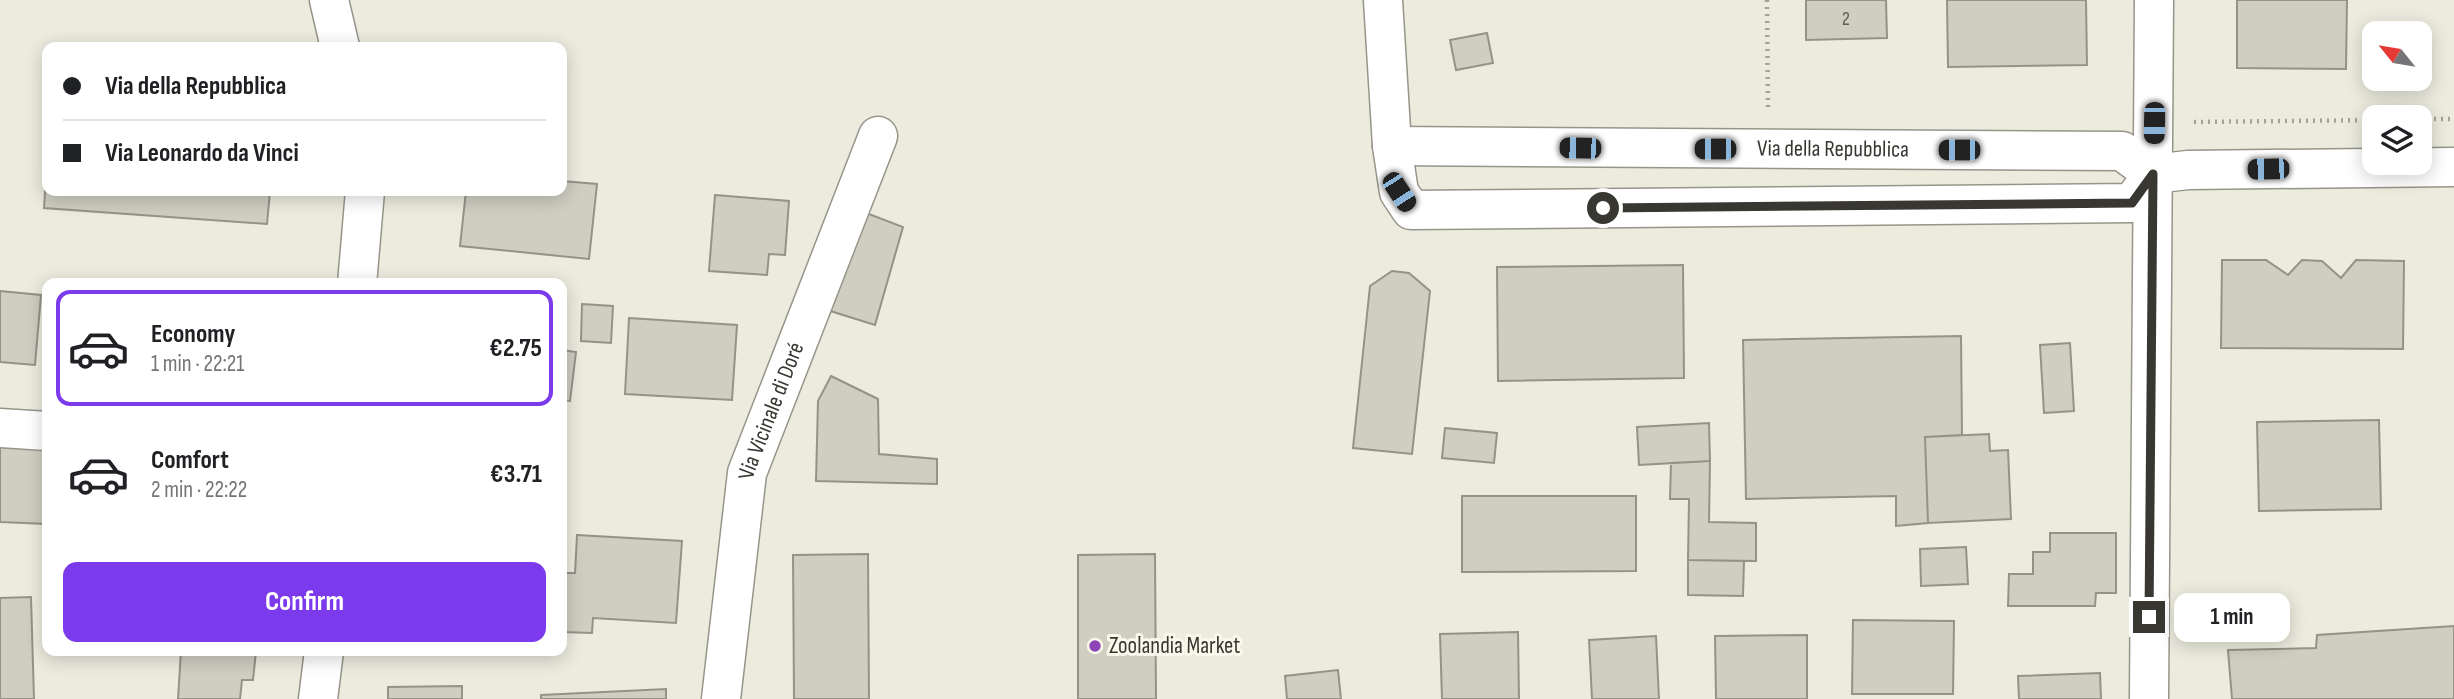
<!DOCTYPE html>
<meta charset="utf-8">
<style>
:root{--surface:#fff;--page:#f2f2f2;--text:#202124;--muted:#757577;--line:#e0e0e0;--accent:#7c3aed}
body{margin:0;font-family:"Sofia Sans Condensed",sans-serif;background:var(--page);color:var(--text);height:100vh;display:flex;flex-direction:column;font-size:26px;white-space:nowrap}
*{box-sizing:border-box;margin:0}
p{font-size:23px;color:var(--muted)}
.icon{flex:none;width:38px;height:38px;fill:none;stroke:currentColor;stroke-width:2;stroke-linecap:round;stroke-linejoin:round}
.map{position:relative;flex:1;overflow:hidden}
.details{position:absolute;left:42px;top:278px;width:525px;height:378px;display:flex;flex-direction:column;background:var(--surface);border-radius:14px;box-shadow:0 4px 18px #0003}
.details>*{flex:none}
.banner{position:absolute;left:42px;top:42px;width:525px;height:154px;border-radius:14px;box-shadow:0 4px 18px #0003;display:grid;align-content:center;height:154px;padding:0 21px;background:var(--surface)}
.needle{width:46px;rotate:300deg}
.buttons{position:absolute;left:2362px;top:21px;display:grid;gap:14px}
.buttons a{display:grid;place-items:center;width:70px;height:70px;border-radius:14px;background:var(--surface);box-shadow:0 4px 18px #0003;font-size:35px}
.end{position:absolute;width:32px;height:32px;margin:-16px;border:9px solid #383732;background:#fff;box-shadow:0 0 0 4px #fff}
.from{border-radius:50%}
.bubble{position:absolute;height:49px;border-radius:14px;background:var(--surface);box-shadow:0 4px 18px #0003;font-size:23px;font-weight:700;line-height:49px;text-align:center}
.car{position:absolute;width:21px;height:42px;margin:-21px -10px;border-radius:9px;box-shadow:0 0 5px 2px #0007;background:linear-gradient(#222 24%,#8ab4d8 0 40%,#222 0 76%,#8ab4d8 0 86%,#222 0)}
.banner b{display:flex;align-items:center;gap:24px;height:66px;font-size:26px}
.banner b+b{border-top:2px solid var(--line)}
.banner i{width:18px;height:18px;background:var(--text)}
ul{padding:12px 0 0;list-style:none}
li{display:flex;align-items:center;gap:21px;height:116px;margin:0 14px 10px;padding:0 7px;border:4px solid transparent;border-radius:14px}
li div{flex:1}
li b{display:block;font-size:26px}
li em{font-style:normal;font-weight:700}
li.active{border-color:var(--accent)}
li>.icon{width:63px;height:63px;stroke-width:1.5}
.action{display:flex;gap:14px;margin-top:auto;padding:14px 21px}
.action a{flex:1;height:80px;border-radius:14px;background:var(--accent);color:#fff;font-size:28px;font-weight:700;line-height:80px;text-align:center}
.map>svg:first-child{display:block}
</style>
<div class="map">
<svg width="2454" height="699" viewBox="0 0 2454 699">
<rect width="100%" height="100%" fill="#ecebde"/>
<!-- building -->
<path fill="#cfcec1" stroke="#959388" stroke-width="2" d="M 1806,0 L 1886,0 L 1887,38 L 1806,40 Z
M 1947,0 L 2086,0 L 2087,65 L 1948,67 Z
M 2237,0 L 2347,0 L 2346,69 L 2237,68 Z
M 1487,33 L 1493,63 L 1456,70 L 1450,40 Z
M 47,160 L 47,191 L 270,191 L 267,224 L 44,208 Z
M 562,181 L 597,184 L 589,259 L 460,246 L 466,191 L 562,191 Z
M 715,195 L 789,201 L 785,255 L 769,254 L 767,275 L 709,271 Z
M 861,211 L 903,227 L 875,325 L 824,309 Z
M 2222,260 L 2266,260 L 2288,275 L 2302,260 L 2322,261 L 2341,278 L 2356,260 L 2404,261 L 2403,349 L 2221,348 Z
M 1683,265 L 1684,378 L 1498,381 L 1497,267 Z
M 1392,271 L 1409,273 L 1430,291 L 1412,454 L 1353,448 L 1370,286 Z
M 0,291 L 41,295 L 35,365 L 0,362 Z
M 582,304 L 613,306 L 611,343 L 581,341 Z
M 629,318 L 737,325 L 732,400 L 625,394 Z
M 1961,336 L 1962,435 L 1925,437 L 1928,523 L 1896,526 L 1896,496 L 1746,499 L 1743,340 Z
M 2070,343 L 2074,411 L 2044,413 L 2040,345 Z
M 562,350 L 576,352 L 570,401 L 562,400 Z
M 831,376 L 878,399 L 879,454 L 937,459 L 937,484 L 816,481 L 818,401 Z
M 2379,420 L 2381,509 L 2259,511 L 2257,422 Z
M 1709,423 L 1710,461 L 1639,465 L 1637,427 Z
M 1445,428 L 1497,433 L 1494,463 L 1442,458 Z
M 1989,434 L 1990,451 L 2008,450 L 2011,519 L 1928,523 L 1925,437 Z
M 0,446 L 47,449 L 47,535 L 47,524 L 0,522 Z
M 1710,461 L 1709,522 L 1756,523 L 1756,561 L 1688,560 L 1689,499 L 1670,499 L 1671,463 Z
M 1462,496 L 1636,496 L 1636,571 L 1462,572 Z
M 2050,533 L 2116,533 L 2116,593 L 2096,593 L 2095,606 L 2008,606 L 2009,574 L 2033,574 L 2033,552 L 2050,552 Z
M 577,535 L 682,541 L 676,623 L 593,618 L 592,633 L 562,632 L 566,573 L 575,573 Z
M 1966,547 L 1968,584 L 1921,586 L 1920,549 Z
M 868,554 L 869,699 L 794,699 L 793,555 Z
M 1155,554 L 1156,699 L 1078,699 L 1078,555 Z
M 1688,560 L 1744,561 L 1743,596 L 1688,595 Z
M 31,597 L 34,699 L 0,699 L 0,598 Z
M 1853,620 L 1954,621 L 1953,694 L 1852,694 Z
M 2454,626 L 2454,699 L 2232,699 L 2228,650 L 2316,648 L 2317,635 Z
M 1518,632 L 1519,699 L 1442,699 L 1440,634 Z
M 1807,635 L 1807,699 L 1716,699 L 1715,636 Z
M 1656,636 L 1659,699 L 1592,699 L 1589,640 Z
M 181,651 L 256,651 L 253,680 L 242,680 L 240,699 L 178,699 Z
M 1338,670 L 1341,699 L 1287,699 L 1285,676 Z
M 2100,673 L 2101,699 L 2019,699 L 2018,676 Z
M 462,686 L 462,699 L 388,699 L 388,687 Z
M 666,689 L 666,699 L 541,699 L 541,695 Z"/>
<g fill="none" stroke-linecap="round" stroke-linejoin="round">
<defs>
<g id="minor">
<path d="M 329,0 L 340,47"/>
<path d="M 1383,0 L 1392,146 L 1399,192 L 1411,210 L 2132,203 L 2153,174"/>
<path id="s1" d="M 1392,146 L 2122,151 L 2153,174"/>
<path d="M 2153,174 L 2188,170 L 2454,167"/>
<path d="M 357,284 L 365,191"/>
<path d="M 0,428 L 47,431"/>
<path d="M 318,699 L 324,651"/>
<path id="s2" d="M 721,699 L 747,473 L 878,136"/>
<path d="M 2149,699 L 2154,0"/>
</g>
</defs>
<!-- minor casing -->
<use href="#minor" stroke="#969589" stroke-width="41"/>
<!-- path -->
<path stroke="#a3a299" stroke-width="4.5" stroke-dasharray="2 5" stroke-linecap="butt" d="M 1767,0 L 1768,111
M 2420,119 L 2454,119
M 2194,122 L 2375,120"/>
<!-- minor -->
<use href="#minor" stroke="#fff" stroke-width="38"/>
</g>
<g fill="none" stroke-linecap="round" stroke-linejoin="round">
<!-- route -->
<path stroke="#383732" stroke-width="9" d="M 1603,208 L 2132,203 L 2153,174 L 2149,617"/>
</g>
<!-- markers -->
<circle fill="#8f45b7" stroke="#f9f8eb" stroke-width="2.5" cx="1095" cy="646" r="7"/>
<g text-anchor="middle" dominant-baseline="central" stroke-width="6" stroke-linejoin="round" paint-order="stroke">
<!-- number labels -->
<g font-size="19" fill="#5e5d56">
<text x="1846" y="19">2</text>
</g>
<!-- street labels -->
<g font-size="23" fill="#383732" stroke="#f9f8eb">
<text stroke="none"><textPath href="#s1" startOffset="441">Via della Repubblica</textPath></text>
<text stroke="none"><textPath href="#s2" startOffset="294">Via Vicinale di Doré</textPath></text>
</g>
<!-- poi labels -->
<g font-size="23" fill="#383732" stroke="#f9f8eb" text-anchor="start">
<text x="1109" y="646">Zoolandia Market</text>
</g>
</g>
</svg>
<div class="buttons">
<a><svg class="needle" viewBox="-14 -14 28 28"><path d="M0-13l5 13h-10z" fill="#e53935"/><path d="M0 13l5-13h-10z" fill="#757577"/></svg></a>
<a><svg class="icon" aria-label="layers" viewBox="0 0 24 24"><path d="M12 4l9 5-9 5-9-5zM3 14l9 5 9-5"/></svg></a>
</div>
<i class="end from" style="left:1603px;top:208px"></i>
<i class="end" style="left:2149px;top:617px"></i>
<div class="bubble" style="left:2174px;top:593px;width:116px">1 min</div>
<i class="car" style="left:2154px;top:123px;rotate:181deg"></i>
<i class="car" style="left:1580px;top:148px;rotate:271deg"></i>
<i class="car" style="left:1715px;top:149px;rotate:270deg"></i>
<i class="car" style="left:1959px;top:150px;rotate:270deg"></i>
<i class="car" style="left:2268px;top:169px;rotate:269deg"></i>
<i class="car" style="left:1399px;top:192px;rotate:147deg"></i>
<div class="banner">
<b><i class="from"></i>Via della Repubblica</b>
<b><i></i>Via Leonardo da Vinci</b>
</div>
<section class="details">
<ul>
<li class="active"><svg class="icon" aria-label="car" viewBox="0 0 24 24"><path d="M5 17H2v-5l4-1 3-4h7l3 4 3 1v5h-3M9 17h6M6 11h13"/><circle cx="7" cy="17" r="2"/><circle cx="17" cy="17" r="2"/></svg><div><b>Economy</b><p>1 min · 22:21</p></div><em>€2.75</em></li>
<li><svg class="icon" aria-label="car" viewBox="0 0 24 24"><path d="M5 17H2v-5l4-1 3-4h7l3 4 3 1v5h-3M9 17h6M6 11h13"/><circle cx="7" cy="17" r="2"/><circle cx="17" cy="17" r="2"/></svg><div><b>Comfort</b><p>2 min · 22:22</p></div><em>€3.71</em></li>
</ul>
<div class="action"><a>Confirm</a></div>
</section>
</div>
